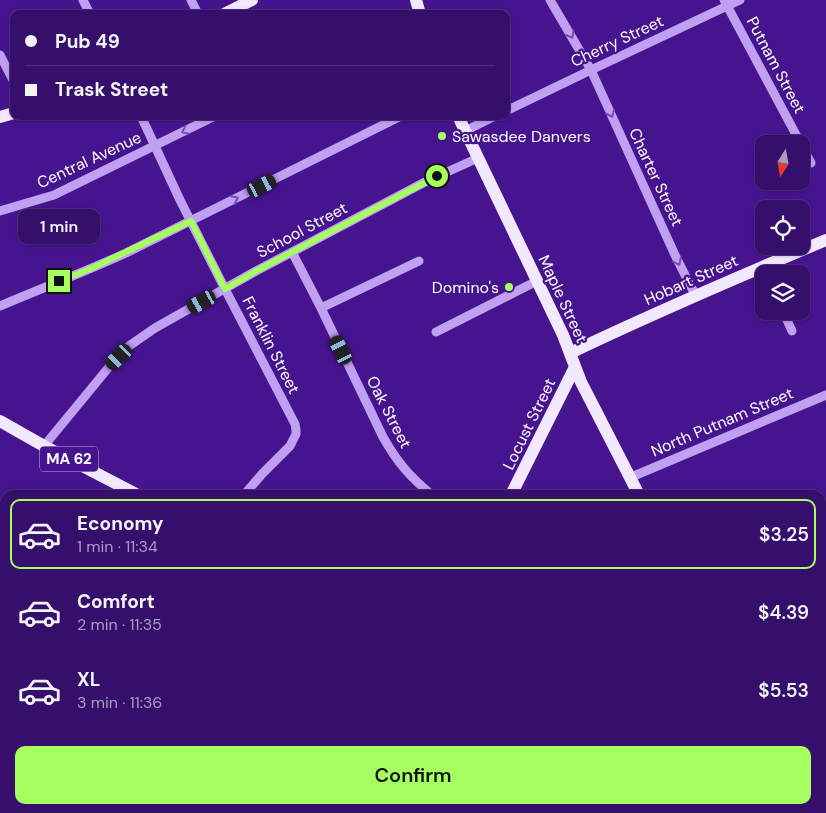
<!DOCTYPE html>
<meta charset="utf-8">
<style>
:root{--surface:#350f6b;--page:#401d73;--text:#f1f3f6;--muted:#aa9cc1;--line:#4f2f7e;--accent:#a5ff5f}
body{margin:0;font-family:"DM Sans",sans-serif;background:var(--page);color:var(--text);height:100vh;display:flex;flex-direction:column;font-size:19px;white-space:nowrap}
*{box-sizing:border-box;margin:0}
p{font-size:16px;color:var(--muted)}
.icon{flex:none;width:28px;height:28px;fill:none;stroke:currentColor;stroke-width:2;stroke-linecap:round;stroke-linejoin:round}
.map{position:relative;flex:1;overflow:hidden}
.details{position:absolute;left:0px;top:490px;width:826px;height:324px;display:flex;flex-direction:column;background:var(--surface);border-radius:15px 15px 0 0;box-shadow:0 1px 4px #0004,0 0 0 1px var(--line)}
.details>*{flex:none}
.banner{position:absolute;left:10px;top:10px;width:500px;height:110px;border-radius:10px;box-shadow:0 1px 4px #0004,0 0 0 1px var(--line);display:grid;align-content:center;height:110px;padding:0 15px;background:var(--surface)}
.needle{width:32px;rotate:191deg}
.fabs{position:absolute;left:755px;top:135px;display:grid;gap:10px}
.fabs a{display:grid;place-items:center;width:55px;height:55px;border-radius:10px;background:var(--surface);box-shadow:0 1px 4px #0004,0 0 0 1px var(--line);font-size:25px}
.end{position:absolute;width:22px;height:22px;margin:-11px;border:6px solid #a5ff5f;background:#111;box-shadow:0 0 0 2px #111}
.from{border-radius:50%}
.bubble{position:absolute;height:35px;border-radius:10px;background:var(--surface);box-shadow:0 1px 4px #0004,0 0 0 1px var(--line);font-size:16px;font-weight:600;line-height:35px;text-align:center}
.car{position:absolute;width:15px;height:30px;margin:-15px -8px;border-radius:6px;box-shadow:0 0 4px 1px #0007;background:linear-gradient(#222 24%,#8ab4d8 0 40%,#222 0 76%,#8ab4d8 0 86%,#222 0)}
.banner b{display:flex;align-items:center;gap:18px;height:48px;font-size:19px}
.banner b+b{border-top:1px solid var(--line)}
.banner i{width:12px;height:12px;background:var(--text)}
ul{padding:9px 0 0;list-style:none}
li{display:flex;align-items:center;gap:15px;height:70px;margin:0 10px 8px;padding:0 5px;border:2px solid transparent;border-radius:10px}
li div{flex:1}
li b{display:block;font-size:19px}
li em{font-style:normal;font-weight:600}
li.selected{border-color:var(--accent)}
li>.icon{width:45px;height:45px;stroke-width:1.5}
.cta{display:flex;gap:10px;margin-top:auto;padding:10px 15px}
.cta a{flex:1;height:58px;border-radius:10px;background:var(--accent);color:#111;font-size:20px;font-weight:600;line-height:58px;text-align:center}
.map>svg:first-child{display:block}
</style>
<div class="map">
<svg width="826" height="813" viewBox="0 0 826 813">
<rect width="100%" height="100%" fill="#47148f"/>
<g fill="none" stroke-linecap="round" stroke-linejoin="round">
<!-- minor -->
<path stroke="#c0a0f1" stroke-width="9" d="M 83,0 L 90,14
M 191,0 L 198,14
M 550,0 L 591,70 L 675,255 L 692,289 L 697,295
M 724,0 L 801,144
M 0,55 L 14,82
M 506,111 L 591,70 L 740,0
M 141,116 L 180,200 L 225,289 L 295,424 L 296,430 L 296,434 L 290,446 L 262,474 L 244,495
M 465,131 L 495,116
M 801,145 L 811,163
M 0,211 L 54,195 L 215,116
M 292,252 L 321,308 L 383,437 C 397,462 410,477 432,495
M 0,306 C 42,288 85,272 126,253 L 401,116
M 321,308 L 419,261
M 783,311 L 792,331
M 436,332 L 537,281
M 44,446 L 109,367 L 129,346 L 155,328 L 256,271 L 425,182 L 478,158
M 629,478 L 826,395
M 821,535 L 826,531
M 0,538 L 5,541
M 0,602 L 5,591
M 0,778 L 5,780
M 71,809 L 80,813
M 460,809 L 478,813
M 63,813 L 64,809
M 169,813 L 171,809
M 655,813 L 656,809"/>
<!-- major -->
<path stroke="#f3e9ff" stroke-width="12" d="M 416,0 L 420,14
M 224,14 L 252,0
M 458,116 L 563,335 L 581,382 L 639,495
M 0,117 L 14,113
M 570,353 C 654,313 740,276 826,240
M 0,421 L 44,446 L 138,495
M 511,495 L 575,367
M 821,775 L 826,781
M 357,813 L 359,809"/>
</g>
<!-- one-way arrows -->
<defs><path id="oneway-chevron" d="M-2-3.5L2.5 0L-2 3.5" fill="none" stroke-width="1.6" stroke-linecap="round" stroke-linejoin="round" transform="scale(1.25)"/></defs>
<g stroke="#774cb6">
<use href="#oneway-chevron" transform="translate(571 35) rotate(60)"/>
<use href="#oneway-chevron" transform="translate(611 114) rotate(66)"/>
<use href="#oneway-chevron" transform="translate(185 131) rotate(154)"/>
<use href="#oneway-chevron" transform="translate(235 199) rotate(-27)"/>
<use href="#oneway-chevron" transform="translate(678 262) rotate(64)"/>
</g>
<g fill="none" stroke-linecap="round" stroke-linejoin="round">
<!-- route -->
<path stroke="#a5ff5f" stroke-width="6" d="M 59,281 L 90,269 L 191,221 L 225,289 L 256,271 L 437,176"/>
</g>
<!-- markers -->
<g fill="#a5ff5f" stroke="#47148f" stroke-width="2">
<circle cx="442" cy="136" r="5"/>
<circle cx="509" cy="287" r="5"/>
</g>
<g text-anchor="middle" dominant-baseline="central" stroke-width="4.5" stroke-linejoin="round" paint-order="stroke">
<!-- shield labels -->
<rect fill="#47148f" stroke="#c8b8dd" stroke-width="1" x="40" y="446.5" width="58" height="25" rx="4"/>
<g font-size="15" font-weight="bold" fill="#fff">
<text x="69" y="459">MA 62</text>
</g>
<!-- street labels -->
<g font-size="16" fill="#fff" stroke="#47148f">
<text transform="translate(617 41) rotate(-25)">Cherry Street</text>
<text transform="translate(776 65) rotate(62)">Putnam Street</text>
<text transform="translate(89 160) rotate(-25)">Central Avenue</text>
<text transform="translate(656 177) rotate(65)">Charter Street</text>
<text transform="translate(302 230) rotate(-28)">School Street</text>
<text transform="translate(691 280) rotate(-24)">Hobart Street</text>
<text transform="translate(563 299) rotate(65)">Maple Street</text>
<text transform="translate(271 345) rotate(63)">Franklin Street</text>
<text transform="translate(389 412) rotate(63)">Oak Street</text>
<text transform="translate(722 422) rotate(-23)">North Putnam Street</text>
<text transform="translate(529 424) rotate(-64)">Locust Street</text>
</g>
<!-- poi labels -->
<g font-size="16" fill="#fff" stroke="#47148f" text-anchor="start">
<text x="452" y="136">Sawasdee Danvers</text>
<text x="499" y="287" text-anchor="end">Domino's</text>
</g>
</g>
</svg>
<div class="fabs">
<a><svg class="needle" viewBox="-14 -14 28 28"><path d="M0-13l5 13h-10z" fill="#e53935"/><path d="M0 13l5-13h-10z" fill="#aa9cc1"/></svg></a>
<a><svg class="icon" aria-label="locate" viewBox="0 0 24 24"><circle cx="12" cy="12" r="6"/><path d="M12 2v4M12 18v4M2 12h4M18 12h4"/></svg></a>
<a><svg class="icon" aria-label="layers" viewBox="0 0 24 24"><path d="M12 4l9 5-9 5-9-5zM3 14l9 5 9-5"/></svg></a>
</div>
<i class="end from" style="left:437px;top:176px"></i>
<i class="end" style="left:59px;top:281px"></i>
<div class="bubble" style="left:18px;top:209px;width:82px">1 min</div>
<i class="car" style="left:262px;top:186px;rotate:63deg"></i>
<i class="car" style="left:202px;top:302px;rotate:241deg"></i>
<i class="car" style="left:341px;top:350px;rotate:334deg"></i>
<i class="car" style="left:119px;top:357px;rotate:226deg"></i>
<div class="banner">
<b><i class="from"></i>Pub 49</b>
<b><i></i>Trask Street</b>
</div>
<section class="details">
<ul>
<li class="selected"><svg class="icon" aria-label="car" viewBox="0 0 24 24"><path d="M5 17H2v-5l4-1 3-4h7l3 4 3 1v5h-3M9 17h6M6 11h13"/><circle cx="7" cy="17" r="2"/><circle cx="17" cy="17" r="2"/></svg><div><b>Economy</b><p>1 min · 11:34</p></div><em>$3.25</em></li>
<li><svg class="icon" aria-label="car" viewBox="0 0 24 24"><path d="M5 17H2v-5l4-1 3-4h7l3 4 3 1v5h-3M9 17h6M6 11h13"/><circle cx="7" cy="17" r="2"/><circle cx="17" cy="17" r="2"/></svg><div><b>Comfort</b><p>2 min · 11:35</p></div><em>$4.39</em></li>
<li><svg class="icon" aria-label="car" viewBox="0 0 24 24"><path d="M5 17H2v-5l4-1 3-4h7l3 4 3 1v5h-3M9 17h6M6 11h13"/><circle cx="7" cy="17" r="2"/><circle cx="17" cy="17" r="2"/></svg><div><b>XL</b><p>3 min · 11:36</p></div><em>$5.53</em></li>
</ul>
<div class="cta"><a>Confirm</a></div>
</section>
</div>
